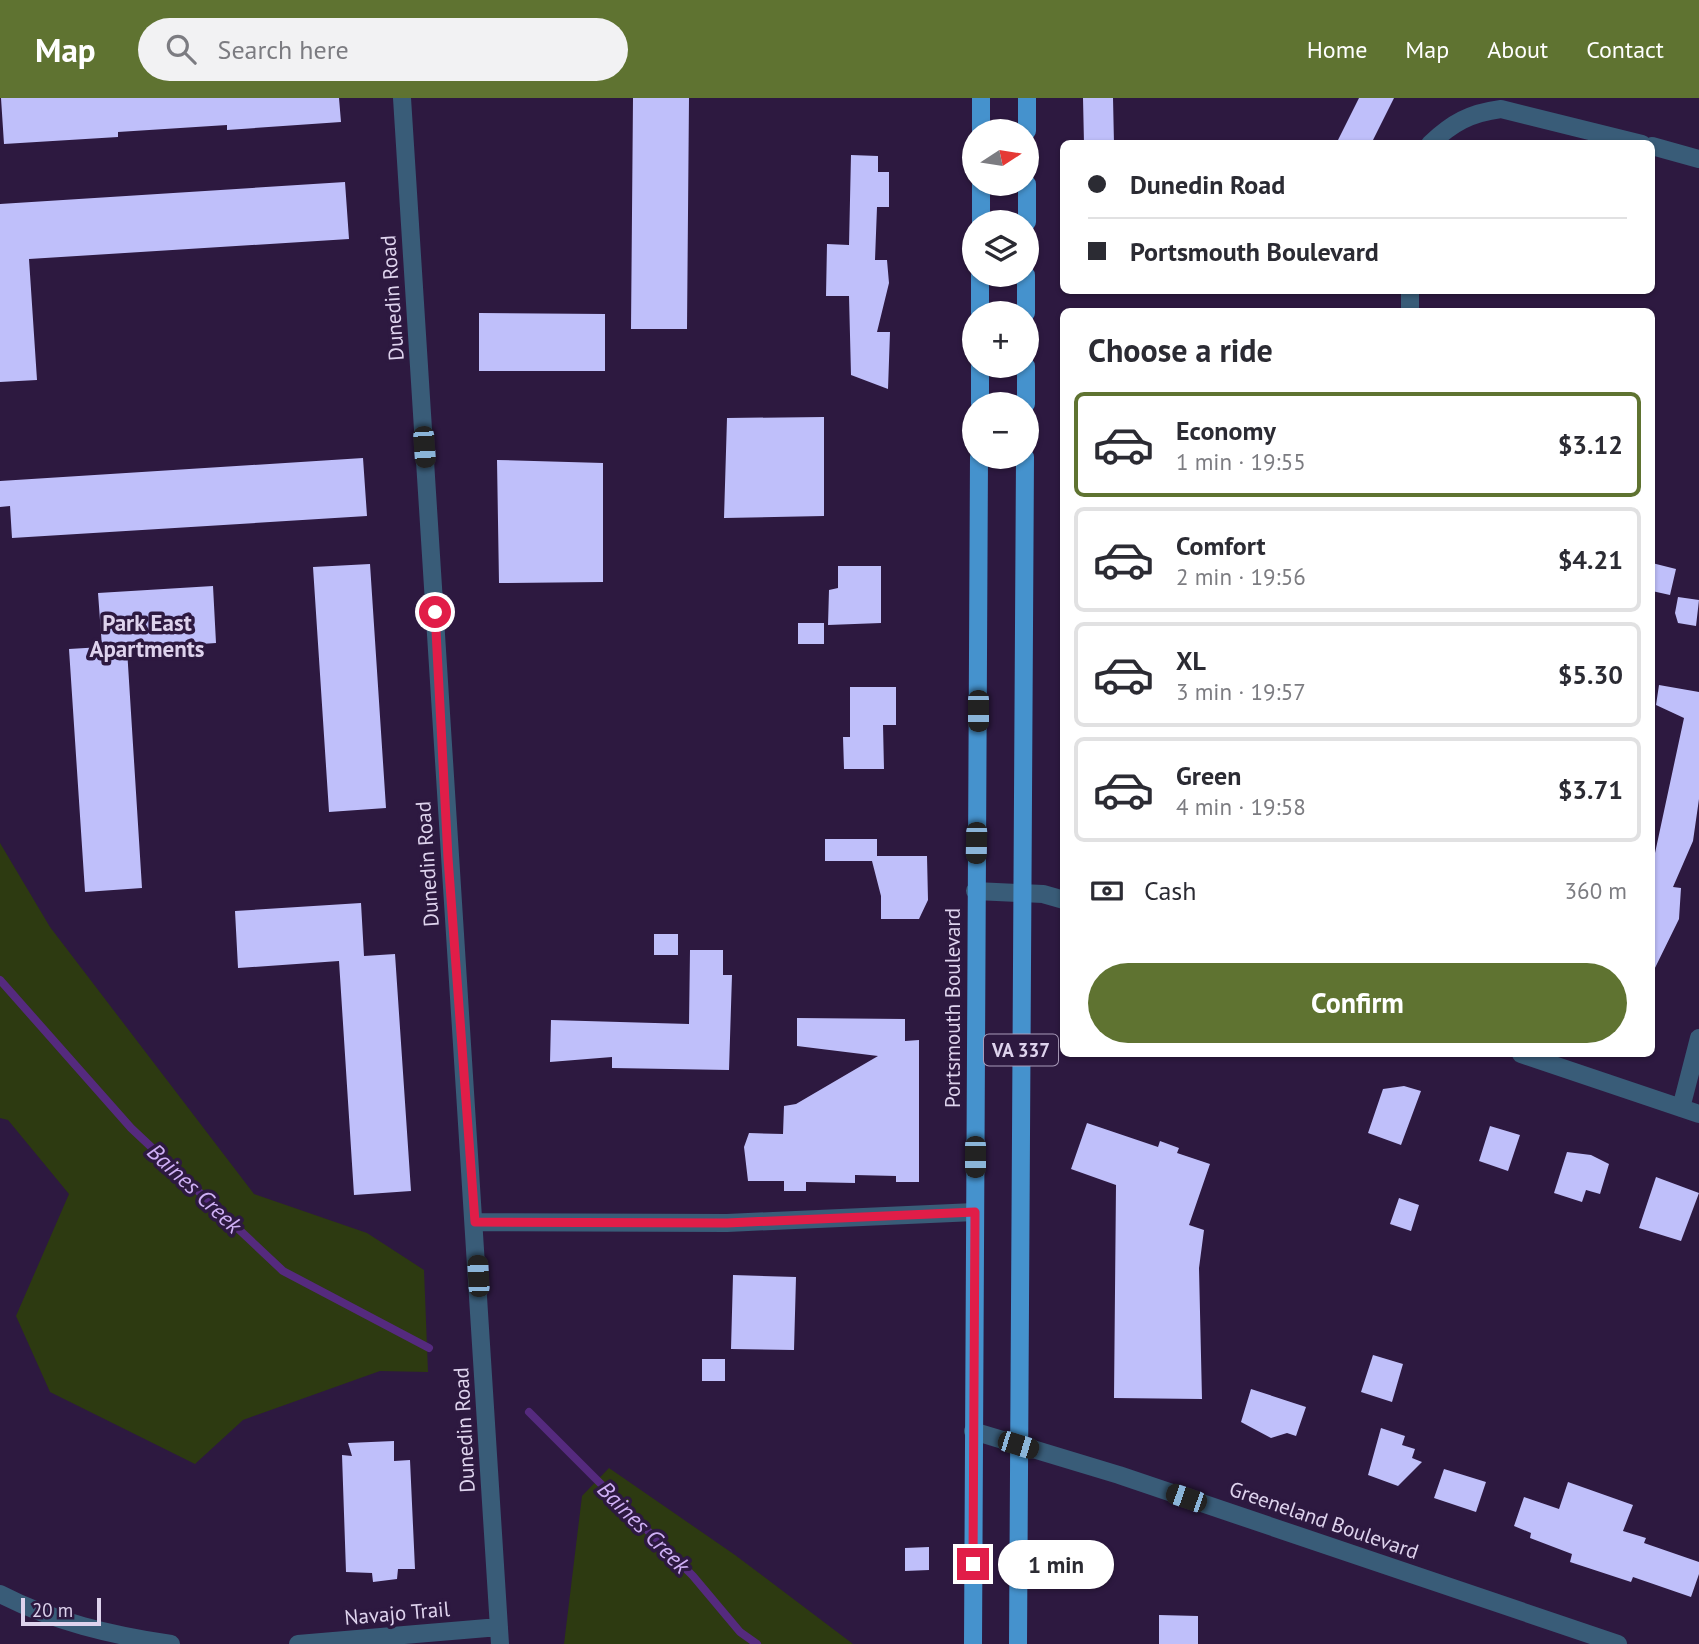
<!DOCTYPE html>
<meta charset="utf-8">
<style>
:root{--surface:#fff;--page:#f2f2f3;--text:#2b2b33;--muted:#7c7c81;--line:#e1e1e2;--accent:#5f7331}
body{margin:0;font-family:"PT Sans",sans-serif;background:var(--page);color:var(--text);height:100vh;display:flex;flex-direction:column;font-size:26px;white-space:nowrap}
*{box-sizing:border-box;margin:0}
p{font-size:23px;color:var(--muted)}
.icon{flex:none;width:38px;height:38px;fill:none;stroke:currentColor;stroke-width:2;stroke-linecap:round;stroke-linejoin:round}
.map{position:relative;flex:1;overflow:hidden}
.panel{position:absolute;left:1060px;top:210px;width:595px;height:749px;display:flex;flex-direction:column;background:var(--surface);border-radius:10px;box-shadow:0 2px 5px #0004}
.panel>*{flex:none}
.banner{position:absolute;left:1060px;top:42px;width:595px;height:154px;border-radius:10px;box-shadow:0 2px 5px #0004;display:grid;align-content:center;height:154px;padding:0 28px;background:var(--surface)}
.needle{width:46px;rotate:78deg}
.tools{position:absolute;left:962px;top:21px;display:grid;gap:14px}
.tools a{display:grid;place-items:center;width:77px;height:77px;border-radius:50%;background:var(--surface);box-shadow:0 2px 5px #0004;font-size:35px}
.scale{position:absolute;left:21px;bottom:18px;width:80px;box-sizing:border-box;padding-left:7px;border:4px solid #ded3ed;border-top:0;font-size:19px;line-height:24px;white-space:nowrap;color:#ded3ed;-webkit-text-stroke:5px #2d1940;paint-order:stroke}
.end{position:absolute;width:32px;height:32px;margin:-16px;border:9px solid #e11d48;background:#fff;box-shadow:0 0 0 4px #fff}
.from{border-radius:50%}
.bubble{position:absolute;height:49px;border-radius:24px;background:var(--surface);box-shadow:0 2px 5px #0004;font-size:23px;font-weight:700;line-height:49px;text-align:center}
.car{position:absolute;width:21px;height:42px;margin:-21px -10px;border-radius:9px;box-shadow:0 0 5px 2px #0007;background:linear-gradient(#222 24%,#8ab4d8 0 40%,#222 0 76%,#8ab4d8 0 86%,#222 0)}
.banner b{display:flex;align-items:center;gap:24px;height:66px;font-size:26px}
.banner b+b{border-top:2px solid var(--line)}
.banner i{width:18px;height:18px;background:var(--text)}
ul{padding:0;list-style:none}
li{display:flex;align-items:center;gap:21px;height:105px;margin:0 14px 10px;padding:0 14px;border:4px solid var(--line);border-radius:10px}
li div{flex:1}
li b{display:block;font-size:26px}
li em{font-style:normal;font-weight:700}
li.current{border-color:var(--accent)}
li>.icon{width:63px;height:63px;stroke-width:1.5}
h2{padding:0 28px;font-size:32px;line-height:84px}
.pay{display:flex;align-items:center;gap:18px;height:77px;padding:0 28px;font-size:26px}
.pay p{margin-inline-start:auto}
.action{display:flex;gap:14px;margin-top:auto;padding:14px 28px}
.action a{flex:1;height:80px;border-radius:42px;background:var(--accent);color:#fff;font-size:28px;font-weight:700;line-height:80px;text-align:center}
header{display:flex;align-items:center;gap:42px;box-sizing:border-box;height:98px;padding:0 35px;background:var(--accent);color:#fff}
header strong{font-size:33px}
nav{display:flex;gap:38px;margin-inline-start:auto;font-size:24px}
.search{width:490px;height:63px;background:var(--page);display:flex;align-items:center;gap:18px;box-sizing:border-box;padding:0 24px;border-radius:38px;color:var(--muted);font-size:26px}
.map>svg:first-child{display:block}
</style>
<header>
<strong>Map</strong>
<div class="search"><svg class="icon" aria-label="search" viewBox="0 0 24 24"><circle cx="10" cy="10" r="6"/><path d="M15 15l6 6"/></svg>Search here</div>
<nav><a>Home</a><a>Map</a><a>About</a><a>Contact</a></nav>
</header>
<div class="map">
<svg width="1699" height="1546" viewBox="0 0 1699 1546">
<rect width="100%" height="100%" fill="#2d1940"/>
<!-- green -->
<path fill="#2d3a11" d="M 0,745 L 50,829 L 254,1096 L 367,1135 L 424,1172 L 428,1274 L 380,1273 L 243,1322 L 195,1366 L 50,1294 L 16,1218 L 69,1096 L 8,1022 L 0,1020 Z
M 609,1370 L 735,1457 L 853,1546 L 564,1546 L 582,1398 Z"/>
<g fill="none" stroke-linecap="round" stroke-linejoin="round">
<!-- stream -->
<path stroke="#552a7e" stroke-width="8" d="M 0,882 L 131,1030 L 283,1173 L 429,1250
M 529,1314 L 693,1478 L 740,1534 L 757,1546"/>
</g>
<!-- building -->
<path fill="#bfbffa" d="M 1,0 L 339,0 L 341,24 L 227,32 L 227,27 L 118,34 L 118,39 L 4,46 Z
M 633,0 L 689,0 L 687,231 L 631,231 Z
M 1083,0 L 1113,0 L 1114,46 L 1084,46 Z
M 1359,0 L 1394,0 L 1371,46 L 1336,46 Z
M 851,57 L 878,58 L 878,74 L 889,74 L 889,109 L 877,109 L 875,162 L 887,162 L 889,185 L 877,234 L 890,234 L 888,291 L 851,277 L 849,198 L 826,198 L 827,146 L 849,147 Z
M 345,84 L 349,141 L 29,161 L 37,282 L 0,284 L 0,106 Z
M 479,215 L 605,216 L 605,273 L 479,273 Z
M 824,319 L 824,418 L 724,420 L 727,320 Z
M 363,360 L 367,418 L 12,440 L 10,408 L 0,409 L 0,383 Z
M 497,362 L 603,365 L 603,484 L 499,485 Z
M 1652,465 L 1676,471 L 1670,497 L 1652,493 Z
M 370,466 L 386,710 L 329,714 L 313,469 Z
M 838,468 L 881,468 L 881,525 L 828,527 L 829,492 L 838,490 Z
M 213,488 L 216,545 L 127,551 L 142,790 L 85,794 L 69,551 L 102,549 L 98,495 Z
M 1678,499 L 1699,502 L 1696,528 L 1678,525 L 1675,515 Z
M 798,525 L 824,525 L 824,546 L 798,546 Z
M 1659,587 L 1699,594 L 1699,701 L 1693,743 L 1673,789 L 1681,790 L 1679,821 L 1652,876 L 1652,769 L 1684,620 L 1656,607 Z
M 850,589 L 896,589 L 896,627 L 883,627 L 884,671 L 844,671 L 843,639 L 850,639 Z
M 825,741 L 877,741 L 877,758 L 927,758 L 928,802 L 919,821 L 881,821 L 881,798 L 872,763 L 825,763 Z
M 361,805 L 364,858 L 395,856 L 411,1093 L 354,1097 L 339,863 L 238,870 L 235,813 Z
M 654,836 L 678,836 L 678,857 L 654,857 Z
M 690,852 L 723,852 L 723,877 L 732,877 L 729,972 L 612,970 L 612,959 L 550,964 L 551,922 L 689,926 Z
M 797,920 L 905,921 L 905,943 L 919,942 L 919,1084 L 896,1084 L 896,1078 L 855,1077 L 855,1085 L 806,1084 L 806,1093 L 784,1093 L 784,1083 L 748,1083 L 744,1049 L 749,1035 L 783,1036 L 784,1008 L 796,1006 L 878,958 L 797,948 Z
M 1404,988 L 1421,993 L 1401,1047 L 1368,1035 L 1383,991 Z
M 1087,1025 L 1158,1049 L 1160,1043 L 1179,1050 L 1177,1055 L 1210,1066 L 1189,1127 L 1204,1132 L 1199,1170 L 1202,1301 L 1114,1300 L 1116,1087 L 1071,1071 Z
M 1490,1028 L 1520,1037 L 1508,1073 L 1479,1063 Z
M 1567,1054 L 1591,1057 L 1609,1066 L 1600,1096 L 1586,1092 L 1582,1104 L 1554,1095 Z
M 1656,1079 L 1699,1095 L 1681,1143 L 1639,1130 Z
M 1399,1100 L 1419,1107 L 1411,1133 L 1390,1126 Z
M 733,1177 L 796,1179 L 794,1252 L 731,1251 Z
M 1373,1257 L 1403,1266 L 1392,1304 L 1361,1294 Z
M 702,1261 L 725,1261 L 725,1283 L 702,1283 Z
M 1251,1291 L 1306,1309 L 1296,1338 L 1287,1335 L 1271,1340 L 1241,1324 Z
M 1381,1330 L 1405,1338 L 1402,1347 L 1415,1351 L 1412,1360 L 1422,1364 L 1398,1388 L 1368,1377 Z
M 394,1343 L 394,1363 L 410,1362 L 415,1471 L 398,1471 L 397,1481 L 373,1484 L 372,1475 L 346,1474 L 342,1357 L 352,1358 L 348,1345 Z
M 1444,1371 L 1486,1384 L 1476,1414 L 1434,1400 Z
M 1568,1384 L 1633,1407 L 1623,1433 L 1646,1440 L 1644,1445 L 1699,1464 L 1699,1476 L 1691,1499 L 1633,1479 L 1631,1484 L 1570,1464 L 1572,1456 L 1530,1440 L 1531,1435 L 1514,1428 L 1524,1399 L 1559,1411 Z
M 929,1449 L 929,1472 L 905,1473 L 905,1450 Z
M 1159,1517 L 1198,1518 L 1198,1546 L 1159,1546 Z"/>
<g fill="none" stroke-linecap="round" stroke-linejoin="round">
<!-- minor -->
<path stroke="#395c78" stroke-width="18" d="M 402,0 L 500,1546
M 1430,46 C 1452,25 1470,15 1501,11 L 1642,46
M 1652,48 L 1699,61
M 1410,214 L 1410,192
M 975,793 L 1043,796 L 1064,802
M 1521,956 L 1699,1016
M 1681,1010 L 1699,940
M 475,1124 L 727,1125 L 975,1114
M 973,1333 L 1119,1377 L 1618,1546
M 0,1496 C 54,1524 111,1537 171,1546
M 298,1546 L 499,1529"/>
<!-- primary -->
<path stroke="#4592cd" stroke-width="18" d="M 981,33 L 981,0
M 1027,33 L 1027,0
M 981,124 L 981,86
M 1027,124 L 1027,86
M 980,215 L 980,177
M 1026,215 L 1026,177
M 980,306 L 980,268
M 1026,306 L 1026,268
M 973,1546 L 979,359
M 1018,1546 L 1025,359"/>
</g>
<g fill="none" stroke-linecap="round" stroke-linejoin="round">
<!-- route -->
<path stroke="#e11d48" stroke-width="9" d="M 435,514 L 448,760 L 475,1124 L 727,1125 L 975,1114 L 973,1466"/>
</g>
<g text-anchor="middle" dominant-baseline="central" stroke-width="7" stroke-linejoin="round" paint-order="stroke">
<!-- shield labels -->
<rect fill="#2d1940" stroke="#a99bb9" stroke-width="2" x="984" y="936.5" width="74" height="31" rx="5"/>
<g font-size="19" font-weight="bold" fill="#ded3ed">
<text x="1021" y="952">VA 337</text>
</g>
<!-- street labels -->
<g font-size="21" fill="#ded3ed" stroke="#2d1940">
<text transform="translate(392 200) rotate(-94)">Dunedin Road</text>
<text transform="translate(427 766) rotate(-94)">Dunedin Road</text>
<text transform="translate(952 910) rotate(-90)">Portsmouth Boulevard</text>
<text transform="translate(464 1332) rotate(-93)">Dunedin Road</text>
<text transform="translate(1324 1422) rotate(19)">Greeneland Boulevard</text>
<text transform="translate(397 1515) rotate(-5)">Navajo Trail</text>
</g>
<!-- neighbourhood labels -->
<g font-size="23" font-weight="bold" fill="#ded3ed" stroke="#2d1940">
<text x="147" y="524">Park East<tspan x="147" dy="26">Apartments</tspan></text>
</g>
<!-- water labels -->
<g font-size="23" font-style="italic" fill="#cfb0f5" stroke="#2d1940">
<text transform="translate(195 1090) rotate(43)">Baines Creek</text>
<text transform="translate(644 1429) rotate(45)">Baines Creek</text>
</g>
</g>
</svg>
<div class="tools">
<a><svg class="needle" viewBox="-14 -14 28 28"><path d="M0-13l5 13h-10z" fill="#e53935"/><path d="M0 13l5-13h-10z" fill="#7c7c81"/></svg></a>
<a><svg class="icon" aria-label="layers" viewBox="0 0 24 24"><path d="M12 4l9 5-9 5-9-5zM3 14l9 5 9-5"/></svg></a>
<a>+</a>
<a>−</a>
</div>
<div class="scale">20 m</div>
<i class="end from" style="left:435px;top:514px"></i>
<i class="end" style="left:973px;top:1466px"></i>
<div class="bubble" style="left:998px;top:1442px;width:116px">1 min</div>
<i class="car" style="left:424px;top:349px;rotate:176deg"></i>
<i class="car" style="left:978px;top:613px;rotate:180deg"></i>
<i class="car" style="left:976px;top:745px;rotate:181deg"></i>
<i class="car" style="left:975px;top:1059px;rotate:180deg"></i>
<i class="car" style="left:478px;top:1178px;rotate:357deg"></i>
<i class="car" style="left:1018px;top:1347px;rotate:107deg"></i>
<i class="car" style="left:1186px;top:1400px;rotate:289deg"></i>
<div class="banner">
<b><i class="from"></i>Dunedin Road</b>
<b><i></i>Portsmouth Boulevard</b>
</div>
<section class="panel">
<h2>Choose a ride</h2>
<ul>
<li class="current"><svg class="icon" aria-label="car" viewBox="0 0 24 24"><path d="M5 17H2v-5l4-1 3-4h7l3 4 3 1v5h-3M9 17h6M6 11h13"/><circle cx="7" cy="17" r="2"/><circle cx="17" cy="17" r="2"/></svg><div><b>Economy</b><p>1 min · 19:55</p></div><em>$3.12</em></li>
<li><svg class="icon" aria-label="car" viewBox="0 0 24 24"><path d="M5 17H2v-5l4-1 3-4h7l3 4 3 1v5h-3M9 17h6M6 11h13"/><circle cx="7" cy="17" r="2"/><circle cx="17" cy="17" r="2"/></svg><div><b>Comfort</b><p>2 min · 19:56</p></div><em>$4.21</em></li>
<li><svg class="icon" aria-label="car" viewBox="0 0 24 24"><path d="M5 17H2v-5l4-1 3-4h7l3 4 3 1v5h-3M9 17h6M6 11h13"/><circle cx="7" cy="17" r="2"/><circle cx="17" cy="17" r="2"/></svg><div><b>XL</b><p>3 min · 19:57</p></div><em>$5.30</em></li>
<li><svg class="icon" aria-label="car" viewBox="0 0 24 24"><path d="M5 17H2v-5l4-1 3-4h7l3 4 3 1v5h-3M9 17h6M6 11h13"/><circle cx="7" cy="17" r="2"/><circle cx="17" cy="17" r="2"/></svg><div><b>Green</b><p>4 min · 19:58</p></div><em>$3.71</em></li>
</ul>
<div class="pay"><svg class="icon" aria-label="cash" viewBox="0 0 24 24"><path d="M3 7h18v10H3z"/><circle cx="12" cy="12" r="2"/></svg>Cash<p>360 m</p></div>
<div class="action"><a>Confirm</a></div>
</section>
</div>
